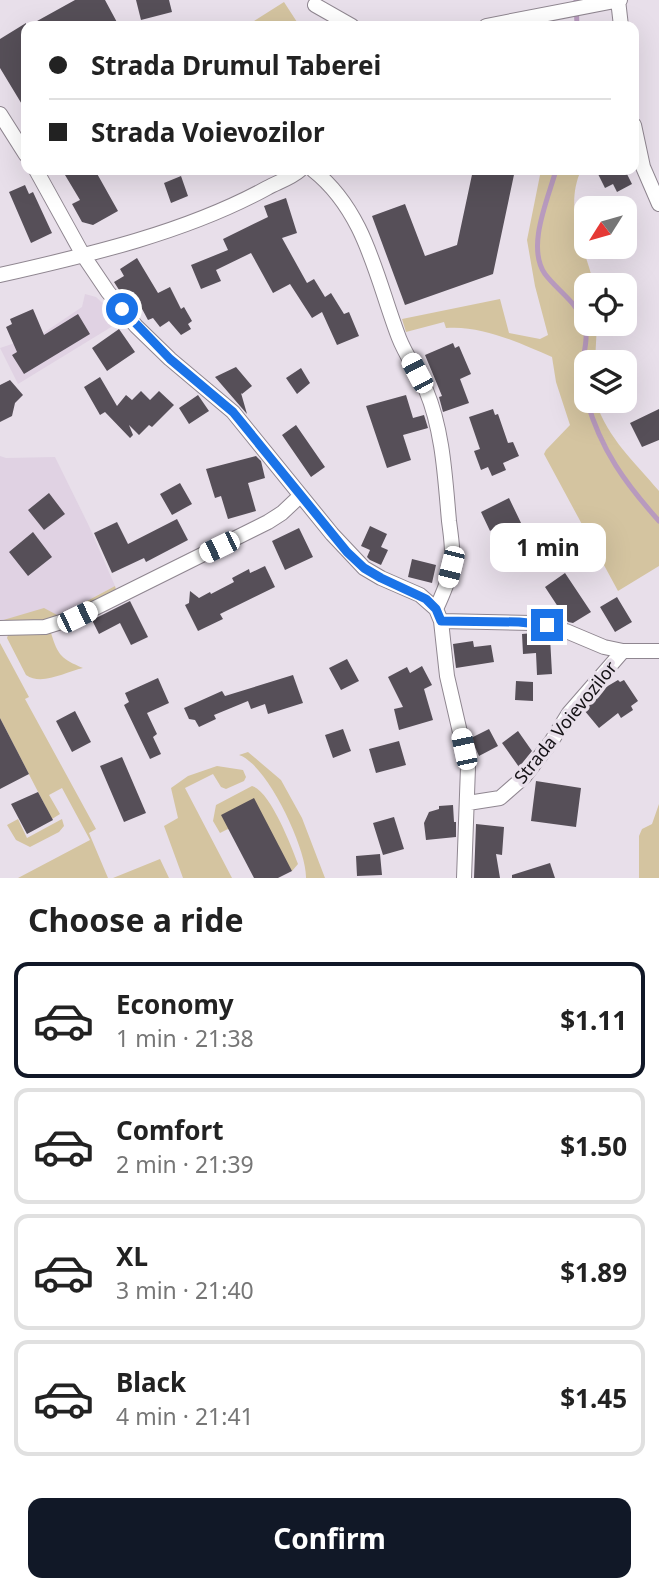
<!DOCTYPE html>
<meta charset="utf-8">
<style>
:root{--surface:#fff;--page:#f6f6f6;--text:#222;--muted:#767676;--line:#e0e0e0;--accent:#111827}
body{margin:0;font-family:"Noto Sans",sans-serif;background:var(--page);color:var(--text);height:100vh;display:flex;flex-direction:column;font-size:26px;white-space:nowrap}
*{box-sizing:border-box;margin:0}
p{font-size:23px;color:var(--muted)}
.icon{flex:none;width:38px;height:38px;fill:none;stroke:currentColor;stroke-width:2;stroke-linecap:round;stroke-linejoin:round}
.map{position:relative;height:878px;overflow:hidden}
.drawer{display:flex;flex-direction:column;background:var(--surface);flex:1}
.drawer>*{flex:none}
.hud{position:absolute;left:21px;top:21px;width:618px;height:154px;border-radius:14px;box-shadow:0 7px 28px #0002;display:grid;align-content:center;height:154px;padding:0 28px;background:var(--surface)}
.needle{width:46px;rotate:233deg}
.fabs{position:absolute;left:574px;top:196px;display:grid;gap:14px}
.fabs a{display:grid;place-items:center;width:63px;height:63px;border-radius:14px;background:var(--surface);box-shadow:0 7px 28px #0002;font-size:35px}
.end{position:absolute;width:32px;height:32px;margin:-16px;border:9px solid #1a73e8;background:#fff;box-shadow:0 0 0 4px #fff}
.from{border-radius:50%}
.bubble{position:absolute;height:49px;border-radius:14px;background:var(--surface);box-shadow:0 7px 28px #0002;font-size:23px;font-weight:700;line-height:49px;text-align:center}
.car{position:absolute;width:21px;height:42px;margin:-21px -10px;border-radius:9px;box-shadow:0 0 5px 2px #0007;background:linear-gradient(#fff 24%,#345 0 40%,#fff 0 76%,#345 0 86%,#fff 0)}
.hud b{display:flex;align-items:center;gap:24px;height:66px;font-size:26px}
.hud b+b{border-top:2px solid var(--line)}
.hud i{width:18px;height:18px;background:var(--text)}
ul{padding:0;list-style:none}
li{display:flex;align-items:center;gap:21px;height:116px;margin:0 14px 10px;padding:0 14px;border:4px solid var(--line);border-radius:14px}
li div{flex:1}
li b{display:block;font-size:26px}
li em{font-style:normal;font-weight:700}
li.selected{border-color:var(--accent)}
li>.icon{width:63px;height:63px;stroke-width:1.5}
h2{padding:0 28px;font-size:32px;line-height:84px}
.action{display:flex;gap:14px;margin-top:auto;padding:14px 28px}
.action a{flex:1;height:80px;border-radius:14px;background:var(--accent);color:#fff;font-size:28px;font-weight:700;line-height:80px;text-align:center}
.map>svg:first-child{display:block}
</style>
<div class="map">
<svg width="659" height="878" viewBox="0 0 659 878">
<rect width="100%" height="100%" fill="#e8dfea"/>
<!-- built -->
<path fill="#e0d2e3" d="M 85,294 L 96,297 L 121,321 L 18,384 L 0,348 L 42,334 L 82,307 Z
M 0,456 L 6,458 L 55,457 L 89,526 L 115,586 L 58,616 L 0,621 Z"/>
<!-- green -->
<path fill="#d4c4a0" d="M 284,2 L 297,22 L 291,26 L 246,26 Z
M 541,170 L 581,170 C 564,209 583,243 593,281 L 594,285 L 586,285 L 586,324 L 597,324 L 595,362 L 586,362 L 586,401 L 595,401 C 610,441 632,459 659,491 L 659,566 L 618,591 L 544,454 L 546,450 L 570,425 L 556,382 L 552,357 C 519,343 482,325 446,328 L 444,322 L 406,332 L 402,319 L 500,299 L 509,333 L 540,339 L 548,335 L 535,286 L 527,240 Z
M 115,586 L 117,593 L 81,611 L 43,623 L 0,621 L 44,608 L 59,616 Z
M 24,632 L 51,633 C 58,656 62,659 83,668 C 65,672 42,686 26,675 L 7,638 L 8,635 Z
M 0,643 L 29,697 L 25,699 L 96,829 L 89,833 L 108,878 L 18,878 L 90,840 L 62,788 L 49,795 L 60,814 L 52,819 L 0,718 Z
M 248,752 L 281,780 L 302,818 L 325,878 L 306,878 C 307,849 267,764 239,755 Z
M 217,766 L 243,770 L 246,777 L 244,781 L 226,789 L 221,787 L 213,774 L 185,788 L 232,878 L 183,878 L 164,826 L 178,818 L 171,788 L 188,776 Z
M 252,786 C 270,791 291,845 298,864 L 292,871 L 228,829 L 220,833 L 213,821 L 216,805 Z
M 659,804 L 659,878 L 639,878 L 639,836 L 642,829 L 652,824 Z
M 18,819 L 27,838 L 62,819 L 64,826 L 59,832 L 30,847 L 16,840 L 7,825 Z
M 160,859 L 169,878 L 113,878 Z"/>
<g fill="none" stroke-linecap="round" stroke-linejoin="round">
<!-- stream -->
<path stroke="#b89abe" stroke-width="5" d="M 576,0 L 577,26
M 556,170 C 548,199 526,247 545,274 C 557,290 575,301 583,320 C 592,341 578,363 582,384 C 582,389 585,395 586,400
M 587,401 C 601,450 625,483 659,521"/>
</g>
<!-- building -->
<path fill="#564f58" d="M 75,0 L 105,0 L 119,26 L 28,26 Z
M 136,0 L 169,0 L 172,12 L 141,20 Z
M 26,23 L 26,111 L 0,68 L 0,39 Z
M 62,170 L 95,170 L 118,211 L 93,225 L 82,222 L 72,204 L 80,200 Z
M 473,170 L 515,170 L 493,274 L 405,305 L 372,216 L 405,204 L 425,256 L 457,245 Z
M 596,170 L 625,170 L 632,184 L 617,192 L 613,184 L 605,188 Z
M 181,176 L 188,196 L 171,203 L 164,183 Z
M 25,185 L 29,194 L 33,192 L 52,233 L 31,243 L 9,192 Z
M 286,198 L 297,233 L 282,238 L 307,283 L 314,279 L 325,297 L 331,293 L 344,314 L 349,312 L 359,336 L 337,345 L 322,312 L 312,318 L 290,284 L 273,293 L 251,253 L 216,270 L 221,281 L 201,289 L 191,265 L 228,250 L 223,239 L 268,217 L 264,206 Z
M 137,258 L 158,293 L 170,287 L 181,309 L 184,307 L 192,321 L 188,324 L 191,329 L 181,335 L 169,321 L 160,327 L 153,318 L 148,320 L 133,292 L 125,297 L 121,293 L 114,282 L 124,276 L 120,269 Z
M 33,309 L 44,335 L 78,314 L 90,334 L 24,374 L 12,355 L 17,352 L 6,327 L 12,324 L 10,319 Z
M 119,329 L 135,352 L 107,371 L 92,348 Z
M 453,343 L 455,348 L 459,346 L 471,374 L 460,379 L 469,403 L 443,412 L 439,397 L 442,396 L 425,355 Z
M 236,367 L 252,386 L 242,394 L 241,393 L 247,414 L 215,377 Z
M 301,368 L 310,383 L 297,394 L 286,378 Z
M 100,377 L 117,406 L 126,395 L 132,400 L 141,391 L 150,400 L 159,391 L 174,405 L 152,427 L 149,425 L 139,435 L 129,425 L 133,435 L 130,438 L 105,412 L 100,415 L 84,387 Z
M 10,380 L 23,395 L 15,403 L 12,416 L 0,422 L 0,385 Z
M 198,395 L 209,411 L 189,424 L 179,408 Z
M 406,395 L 413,418 L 424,415 L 428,428 L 403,435 L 411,460 L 387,468 L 366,406 Z
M 493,409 L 495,415 L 498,414 L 508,443 L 513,442 L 519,456 L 503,463 L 506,470 L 492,476 L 488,467 L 481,470 L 474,451 L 480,449 L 469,417 Z
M 659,409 L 659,440 L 642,447 L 630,423 Z
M 296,425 L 325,467 L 311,477 L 282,435 Z
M 256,456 L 261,461 L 265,478 L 248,483 L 256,511 L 228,519 L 221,496 L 215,498 L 206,469 Z
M 180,483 L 192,504 L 172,515 L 160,494 Z
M 49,493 L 65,514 L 44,530 L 28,510 Z
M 509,498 L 522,525 L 497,537 L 493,529 L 490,531 L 481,512 Z
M 177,519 L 188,540 L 146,562 L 144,558 L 112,573 L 94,533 L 117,522 L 128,544 Z
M 370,526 L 387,534 L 381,547 L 388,550 L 381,565 L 370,560 L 367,557 L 370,550 L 361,546 Z
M 299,528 L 313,557 L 285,570 L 272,541 Z
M 33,532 L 52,557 L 28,576 L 9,552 Z
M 412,559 L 436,565 L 432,583 L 408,577 Z
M 265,566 L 275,587 L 220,614 L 223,619 L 198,631 L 185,605 L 189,603 L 190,591 L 199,598 L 210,592 L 211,594 L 234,582 L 232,578 L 249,569 L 250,573 Z
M 565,573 L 591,612 L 573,623 L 568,622 L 545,587 Z
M 617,597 L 632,622 L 615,632 L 600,607 Z
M 130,601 L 148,637 L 131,645 L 120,623 L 99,634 L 92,620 Z
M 533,633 L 550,637 L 552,674 L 537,675 L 536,653 L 523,654 L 522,634 Z
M 473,641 L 474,647 L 491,645 L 494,662 L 456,668 L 453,644 Z
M 347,659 L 359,681 L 341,690 L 329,668 Z
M 422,666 L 432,685 L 424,689 L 433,720 L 399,730 L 394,709 L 403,707 L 388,677 L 407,667 L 410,673 Z
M 293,675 L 303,703 L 268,714 L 265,704 L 251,709 L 248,701 L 214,715 L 216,719 L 199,727 L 195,720 L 189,719 L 184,708 L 222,691 L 225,696 Z
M 158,678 L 169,703 L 147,713 L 157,734 L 153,737 L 161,754 L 150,759 L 124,705 L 129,702 L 125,693 Z
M 618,680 L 620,682 L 624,680 L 638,701 L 631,706 L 633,710 L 621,718 L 618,713 L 599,728 L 584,710 L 601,690 Z
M 516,681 L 533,682 L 533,701 L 515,700 Z
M 75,711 L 91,742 L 72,752 L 56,721 Z
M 0,718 L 29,774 L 0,789 Z
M 343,729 L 351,751 L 333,758 L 325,735 Z
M 489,729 L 498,746 L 479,756 L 471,738 Z
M 518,731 L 532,751 L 519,767 L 502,743 Z
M 399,741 L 406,765 L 376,773 L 369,749 Z
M 122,757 L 146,813 L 124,822 L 100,766 Z
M 536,781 L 581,788 L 576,827 L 531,821 Z
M 38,792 L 53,820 L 27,834 L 11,804 Z
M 254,798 L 292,871 L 278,878 L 254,878 L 221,815 Z
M 453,805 L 454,822 L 456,822 L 456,837 L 426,840 L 424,823 L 429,812 L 439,809 L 439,806 Z
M 394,817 L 404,849 L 383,855 L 373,823 Z
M 476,824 L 504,827 L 502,855 L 496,854 L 500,878 L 474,878 Z
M 380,854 L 382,875 L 357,876 L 356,856 Z
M 550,863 L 555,878 L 512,878 L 512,875 Z"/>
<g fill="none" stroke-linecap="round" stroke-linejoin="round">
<defs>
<path id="minor" d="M 618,0 L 621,26
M 315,5 L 352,26
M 486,26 L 620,0
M 0,114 L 26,155
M 634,125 L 643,167 L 659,204
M 36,170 L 83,255 L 108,292 L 136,326 L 170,359 L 233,412 L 332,534 L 364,568 L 381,578 L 420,595 L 436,609 L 441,621 L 447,676 L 468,767 L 464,878
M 313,170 C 366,212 376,278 399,338 C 406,356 418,372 426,390 C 443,431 445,477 449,521 C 451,537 454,553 451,569 C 448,583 442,596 436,609
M 0,275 C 89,255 187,232 267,188 C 278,182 291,178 300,170
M 441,621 L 531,623 L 566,631 L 604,647 L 623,651 L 659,651
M 0,628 L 45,627 L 77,617 L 268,522 L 282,513 L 300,496
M 468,803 L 500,798 L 524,777 L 551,742 L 569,713 L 623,651"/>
</defs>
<!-- minor casing -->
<use href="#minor" stroke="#8f8690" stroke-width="16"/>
<!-- minor -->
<use href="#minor" stroke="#fff" stroke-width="14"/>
</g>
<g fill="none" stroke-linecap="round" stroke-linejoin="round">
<!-- route -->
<path stroke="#1a73e8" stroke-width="9" d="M 122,309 L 170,359 L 233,412 L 347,552 L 364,568 L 381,578 L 426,599 L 436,609 L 441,621 L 519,622 L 547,625"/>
</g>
<g text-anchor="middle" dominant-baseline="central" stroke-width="7" stroke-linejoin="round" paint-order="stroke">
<!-- street labels -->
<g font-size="18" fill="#141115" stroke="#e8dfea">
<text transform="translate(565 722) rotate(-51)">Strada Voievozilor</text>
</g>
</g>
</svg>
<div class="fabs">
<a><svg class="needle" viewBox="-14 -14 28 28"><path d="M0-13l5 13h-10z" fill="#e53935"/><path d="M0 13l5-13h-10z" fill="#767676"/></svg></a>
<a><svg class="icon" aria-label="locate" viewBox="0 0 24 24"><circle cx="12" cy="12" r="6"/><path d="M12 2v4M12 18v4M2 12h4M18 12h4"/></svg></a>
<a><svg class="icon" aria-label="layers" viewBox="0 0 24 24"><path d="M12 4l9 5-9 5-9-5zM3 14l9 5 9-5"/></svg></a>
</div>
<i class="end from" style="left:122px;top:309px"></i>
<i class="end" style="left:547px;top:625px"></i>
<div class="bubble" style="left:490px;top:523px;width:116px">1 min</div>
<i class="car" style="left:417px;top:373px;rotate:332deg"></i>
<i class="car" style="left:219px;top:547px;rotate:244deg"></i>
<i class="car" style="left:451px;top:567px;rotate:194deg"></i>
<i class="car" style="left:77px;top:617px;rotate:64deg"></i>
<i class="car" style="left:464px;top:749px;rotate:348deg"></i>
<div class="hud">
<b><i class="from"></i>Strada Drumul Taberei</b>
<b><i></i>Strada Voievozilor</b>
</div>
</div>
<section class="drawer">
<h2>Choose a ride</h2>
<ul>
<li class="selected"><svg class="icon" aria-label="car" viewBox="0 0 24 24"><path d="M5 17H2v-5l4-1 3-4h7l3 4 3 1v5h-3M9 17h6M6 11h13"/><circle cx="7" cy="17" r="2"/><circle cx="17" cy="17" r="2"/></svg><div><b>Economy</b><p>1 min · 21:38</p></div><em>$1.11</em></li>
<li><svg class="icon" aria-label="car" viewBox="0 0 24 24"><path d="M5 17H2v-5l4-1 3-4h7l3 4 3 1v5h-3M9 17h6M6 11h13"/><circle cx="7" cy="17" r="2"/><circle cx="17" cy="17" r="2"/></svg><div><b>Comfort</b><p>2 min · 21:39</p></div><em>$1.50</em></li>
<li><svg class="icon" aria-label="car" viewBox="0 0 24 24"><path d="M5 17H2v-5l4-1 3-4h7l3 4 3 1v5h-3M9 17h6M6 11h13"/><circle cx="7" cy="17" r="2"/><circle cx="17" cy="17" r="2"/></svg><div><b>XL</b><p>3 min · 21:40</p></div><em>$1.89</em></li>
<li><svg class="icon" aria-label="car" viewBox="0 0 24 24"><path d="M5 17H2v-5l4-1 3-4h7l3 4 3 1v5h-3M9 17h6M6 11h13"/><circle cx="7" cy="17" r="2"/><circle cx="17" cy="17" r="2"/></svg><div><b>Black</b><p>4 min · 21:41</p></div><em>$1.45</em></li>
</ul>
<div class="action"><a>Confirm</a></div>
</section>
